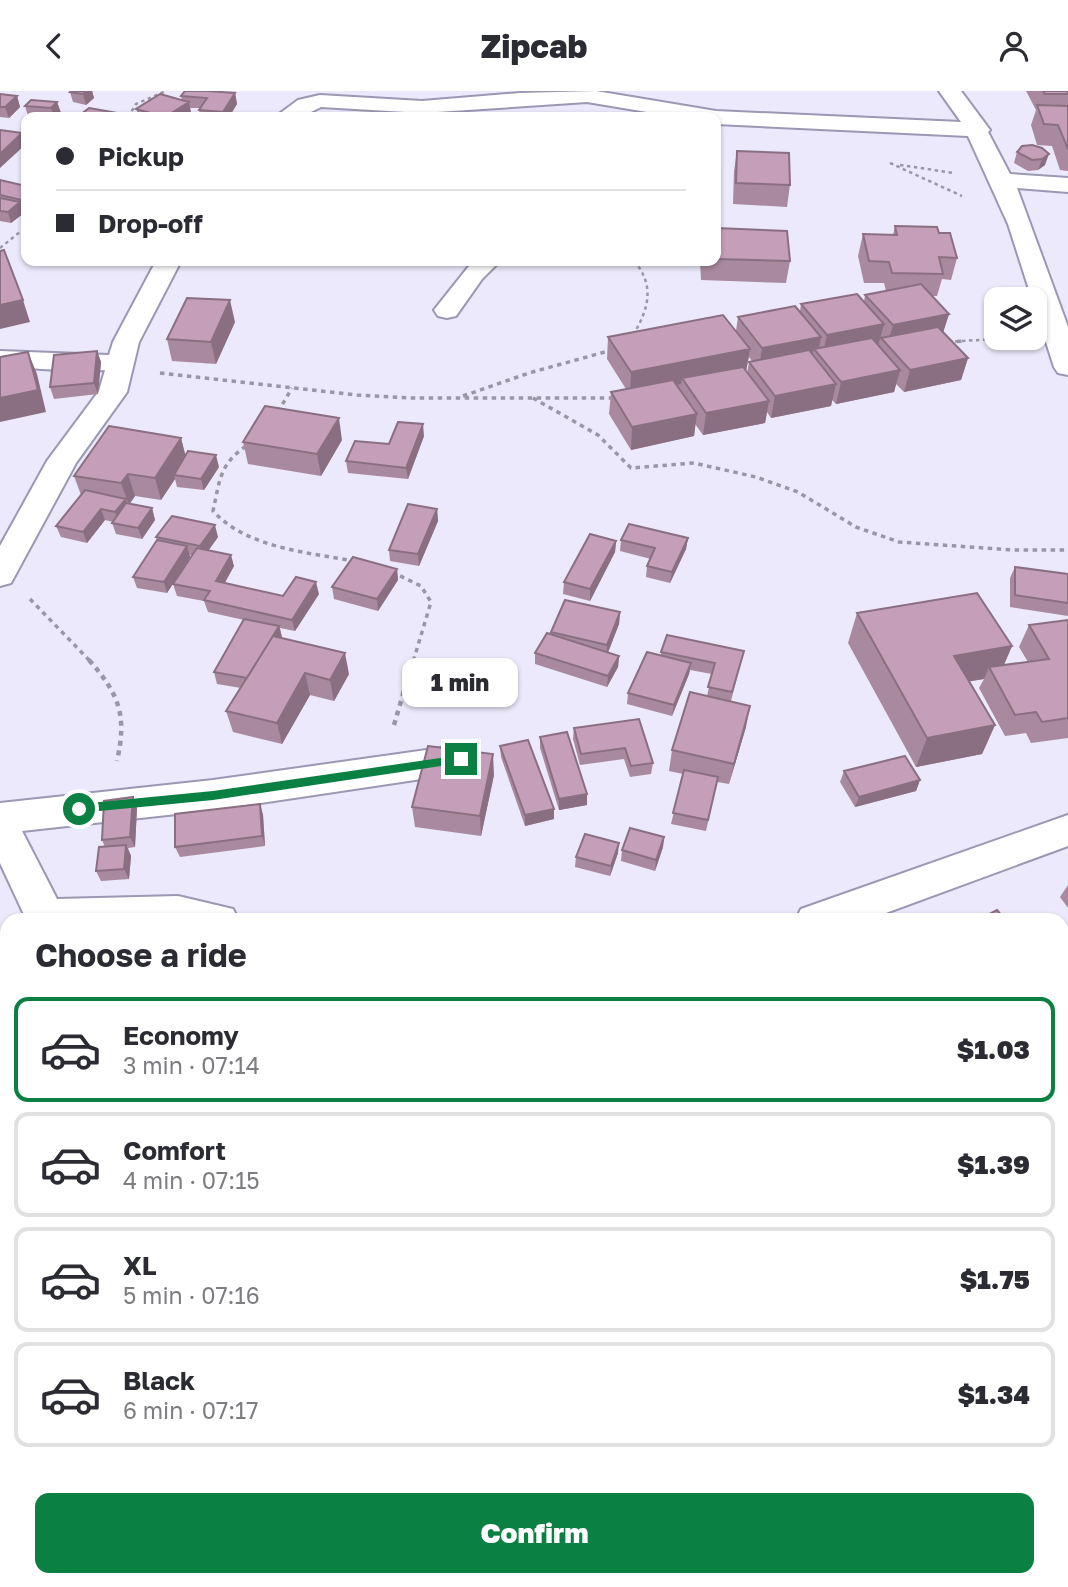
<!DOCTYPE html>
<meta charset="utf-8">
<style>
:root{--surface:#fff;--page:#f7f7f7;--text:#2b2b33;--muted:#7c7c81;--line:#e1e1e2;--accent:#0b8043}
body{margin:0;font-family:"Golos Text",sans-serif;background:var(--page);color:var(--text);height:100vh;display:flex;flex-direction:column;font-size:26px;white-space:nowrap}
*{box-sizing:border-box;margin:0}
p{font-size:23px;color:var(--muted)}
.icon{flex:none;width:38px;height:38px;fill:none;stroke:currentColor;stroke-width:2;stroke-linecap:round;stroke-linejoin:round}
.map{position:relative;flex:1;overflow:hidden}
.sheet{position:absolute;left:0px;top:822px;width:1069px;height:674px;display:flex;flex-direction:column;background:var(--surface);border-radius:21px 21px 0 0;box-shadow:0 2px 5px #0004}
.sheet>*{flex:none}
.banner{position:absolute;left:21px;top:21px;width:700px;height:154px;border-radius:14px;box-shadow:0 2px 5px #0004;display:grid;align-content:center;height:154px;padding:0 35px;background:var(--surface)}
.buttons{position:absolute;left:984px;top:196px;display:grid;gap:14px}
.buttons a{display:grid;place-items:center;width:63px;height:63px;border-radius:14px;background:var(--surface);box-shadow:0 2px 5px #0004;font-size:35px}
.end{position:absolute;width:32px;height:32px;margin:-16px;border:9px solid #0b8043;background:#fff;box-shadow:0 0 0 4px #fff}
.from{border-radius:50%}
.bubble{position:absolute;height:49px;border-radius:14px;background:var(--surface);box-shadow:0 2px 5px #0004;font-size:23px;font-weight:800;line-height:49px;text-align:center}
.banner b{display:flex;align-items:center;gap:24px;height:66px;font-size:26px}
.banner b+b{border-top:2px solid var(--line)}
.banner i{width:18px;height:18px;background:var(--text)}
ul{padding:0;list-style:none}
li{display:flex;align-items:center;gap:21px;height:105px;margin:0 14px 10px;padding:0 21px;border:4px solid var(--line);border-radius:14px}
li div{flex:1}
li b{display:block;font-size:26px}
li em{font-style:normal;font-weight:800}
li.selected{border-color:var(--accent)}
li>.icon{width:63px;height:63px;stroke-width:1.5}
h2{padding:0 35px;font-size:32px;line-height:84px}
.cta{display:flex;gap:14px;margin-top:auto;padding:14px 35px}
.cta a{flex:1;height:80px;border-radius:14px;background:var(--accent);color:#fff;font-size:28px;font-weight:800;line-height:80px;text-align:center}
header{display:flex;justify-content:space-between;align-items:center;height:91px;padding:0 35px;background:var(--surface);font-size:32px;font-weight:800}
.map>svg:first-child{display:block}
</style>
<header><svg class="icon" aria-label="back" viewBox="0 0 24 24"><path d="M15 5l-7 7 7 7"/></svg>Zipcab<svg class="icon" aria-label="person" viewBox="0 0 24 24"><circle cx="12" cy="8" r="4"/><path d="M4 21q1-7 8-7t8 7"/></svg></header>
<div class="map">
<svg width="1068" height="1496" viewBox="0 0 1068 1496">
<rect width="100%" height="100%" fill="#ebe9fb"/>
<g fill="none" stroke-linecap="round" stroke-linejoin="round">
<!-- stream -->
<path fill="#5a7288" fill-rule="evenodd" d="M 1068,1378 L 1068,1400 L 1062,1402 L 1062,1380 Z
M 829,1489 L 863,1489 L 860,1496 L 827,1496 Z"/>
<defs>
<path id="minor" d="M 596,0 L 716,20 L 961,31 L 939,0 L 961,0 L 990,39 L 988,41 L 1010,83 L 1068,87 L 1068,101 L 1017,97 L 1068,236 L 1068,284 L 1058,282 L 1054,276 L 1008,133 L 968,45 L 716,33 L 716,26 L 677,26 L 587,11 L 422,22 L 321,16 L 301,26 L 275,26 L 298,9 L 320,4 L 422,10 L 520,2 Z
M 156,170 L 181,170 L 139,251 L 127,301 L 76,372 L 11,492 L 0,495 L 0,455 L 47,370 L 99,300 L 105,279 C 70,282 35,276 0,276 L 0,260 L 109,264 L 113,251 Z
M 473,170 L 500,170 L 482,188 L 456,225 L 447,227 L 438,225 L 434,219 Z
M 462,654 L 475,658 L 480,668 L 475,678 L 462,682 L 213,719 L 22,740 L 57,808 L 178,805 L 233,818 L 239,830 L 27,830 L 0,772 L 0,712 L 213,689 Z
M 1068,724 L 1068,755 L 864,830 L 795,830 L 801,818 Z
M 7,1245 L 7,1296 L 0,1299 L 0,1248 Z"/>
</defs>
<!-- minor casing -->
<use href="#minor" stroke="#9a98b2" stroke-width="4"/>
<!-- path-far2 -->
<path stroke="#9997a6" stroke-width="2.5" stroke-dasharray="3.5 3.5" stroke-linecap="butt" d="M 128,26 L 136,13 L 166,0
M 890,72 L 962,105
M 900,74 L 954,82
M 0,157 L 26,136
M 633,244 C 649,218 655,194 634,170
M 948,251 L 1008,247"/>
<!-- path-far1 -->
<path stroke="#9997a6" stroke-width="3.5" stroke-dasharray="4.5 4.5" stroke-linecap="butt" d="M 948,251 L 966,250
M 160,282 L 357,304 L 411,307 L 616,307
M 463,305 L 529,282 L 612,259
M 533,307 L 598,344 L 631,377 L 694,372 L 756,386 L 798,401 L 856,436 L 899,451 L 1013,459 L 1068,459
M 278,321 L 292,297
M 246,355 C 219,374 220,389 213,420 C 247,457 306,461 353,470
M 392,481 L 421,495 L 431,511 L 413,571
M 30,508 L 91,571"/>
<!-- path -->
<path stroke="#9997a6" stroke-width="4.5" stroke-dasharray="5 5" stroke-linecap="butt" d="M 89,569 C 120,604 127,625 117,670
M 394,634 L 413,569"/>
<!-- minor -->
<use href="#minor" fill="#fff" fill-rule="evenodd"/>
</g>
<!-- wall -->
<path fill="#a9899f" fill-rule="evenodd" d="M 92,0 L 94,7 L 86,14 L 73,11 L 70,1 Z
M 1026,0 L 1068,0 L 1068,80 L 1060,79 L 1052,55 L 1037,54 L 1031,34 L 1036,19 Z
M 235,2 L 237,13 L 229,26 L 200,26 L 199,19 L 200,17 L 190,17 L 191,22 L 184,26 L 139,26 L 136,18 L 182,9 L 181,5 Z
M 0,3 L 17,5 L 20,16 L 9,27 L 0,26 Z
M 57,11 L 61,22 L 56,26 L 28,25 L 25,15 Z
M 1042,57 L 1045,74 L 1038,79 L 1028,80 L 1014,72 L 1017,61 Z
M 737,60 L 790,94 L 787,116 L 733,113 L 734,80 Z
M 0,89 L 26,95 L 26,120 L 22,119 L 24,122 L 11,132 L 0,130 Z
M 895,135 L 939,142 L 957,167 L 951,189 L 942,188 L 937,205 L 932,205 L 949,223 L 943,241 L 968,267 L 961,289 L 904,301 L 896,293 L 894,301 L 836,313 L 832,309 L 831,315 L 771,327 L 767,321 L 765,332 L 703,344 L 695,333 L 694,345 L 631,359 L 609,323 L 611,301 L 626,298 L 607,268 L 608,246 L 736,240 L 738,226 L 800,220 L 801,213 L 864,210 L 865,204 L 886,200 L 884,192 L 864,192 L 858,165 L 863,143 L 893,144 ZM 749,266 L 752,270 L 749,271 L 747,282 L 746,280 Z
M 716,137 L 790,170 L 786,192 L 701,189 L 700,170 L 716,170 Z
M 235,231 L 216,273 L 172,270 L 167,248 Z
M 97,260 L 101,271 L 98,303 L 54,308 L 50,296 Z
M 424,345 L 408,388 L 348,382 L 346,370 L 389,353 Z
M 181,347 L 185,365 L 219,376 L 204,399 L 177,396 L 175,388 L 161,409 L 135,405 L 129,413 L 152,417 L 155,429 L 142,448 L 116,443 L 112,432 L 113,431 L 105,429 L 87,452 L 61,446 L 56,435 L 81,404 L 74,385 Z
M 342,349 L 321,385 L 248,373 L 243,351 Z
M 437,418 L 438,430 L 419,475 L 390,470 L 389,459 Z
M 156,446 L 218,446 L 208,460 L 234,475 L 225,492 L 283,505 L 319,503 L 295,540 L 280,537 L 282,547 L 349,583 L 334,610 L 310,604 L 282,653 L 233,641 L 226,620 L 241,597 L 217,593 L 214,581 L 244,529 L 208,521 L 204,510 L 177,505 L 173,493 L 192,464 L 190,464 L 190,466 L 167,502 L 137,497 L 133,486 L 157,449 Z
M 688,447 L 686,458 L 670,492 L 646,486 L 647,475 L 651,468 L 620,460 L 621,449 Z
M 616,450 L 615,461 L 590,510 L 563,503 L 564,491 Z
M 1015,476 L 1068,483 L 1068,525 L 1010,516 L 1010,487 Z
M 397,478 L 398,489 L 378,520 L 334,508 L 332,496 Z
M 620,521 L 619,533 L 608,562 L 619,565 L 618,576 L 607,596 L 535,573 L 535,562 L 551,544 L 551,541 Z
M 857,522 L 1012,555 L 1004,574 L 1028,571 L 1019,556 L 1029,534 L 1068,529 L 1068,647 L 1031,652 L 1026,642 L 1005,645 L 979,597 L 984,588 L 969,590 L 995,634 L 982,663 L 916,676 L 848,552 Z
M 661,561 L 741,571 L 731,610 L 746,636 L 729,693 L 717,691 L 706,740 L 671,733 L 683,683 L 669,680 L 672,659 L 707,605 L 712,583 L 690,579 L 689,583 L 672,625 L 627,613 L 628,602 L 661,564 Z
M 639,628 L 653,672 L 651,683 L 630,686 L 624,668 L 580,674 L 573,648 L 574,637 Z
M 540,646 L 587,714 L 559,719 L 540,657 Z
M 500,655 L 554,718 L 554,728 L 525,735 L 501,666 Z
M 844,680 L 920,689 L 916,700 L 855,716 L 840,691 Z
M 494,684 L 481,745 L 415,736 L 412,716 Z
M 260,713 L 263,724 L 265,755 L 180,766 L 175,756 Z
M 137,717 L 135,756 L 128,757 L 131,765 L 129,788 L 101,790 L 96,780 L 105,756 L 102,749 Z
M 664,746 L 663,756 L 655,780 L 621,770 L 622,759 Z
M 618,762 L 610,785 L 575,776 L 576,766 Z
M 1068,794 L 1068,817 L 1060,806 Z"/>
<!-- shaded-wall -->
<path fill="#8a6f82" d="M 86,0 L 92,0 L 94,7 L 86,14 L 83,3 Z
M 235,2 L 237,13 L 229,26 L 224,26 L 223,21 Z
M 17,5 L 20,16 L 9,27 L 5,16 Z
M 57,11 L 61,22 L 56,26 L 54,26 L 51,17 Z
M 189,11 L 191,22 L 184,26 L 165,26 Z
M 22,42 L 26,53 L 0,77 L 0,63 Z
M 1049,63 L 1045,74 L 1038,79 L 1042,68 Z
M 20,111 L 24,122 L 11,132 L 8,121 Z
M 23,209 L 30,231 L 0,238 L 0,214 Z
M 230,209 L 235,231 L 216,273 L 211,251 Z
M 949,223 L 942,245 L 887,254 L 893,234 Z
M 884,233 L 878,255 L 822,266 L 827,244 Z
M 821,246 L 818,263 L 814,258 L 811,269 L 759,279 L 762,257 Z
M 750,258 L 746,280 L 682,287 L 681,293 L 630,303 L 631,281 Z
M 97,260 L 101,271 L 98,303 L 94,292 Z
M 28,261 L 37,283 L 46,321 L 0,331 L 0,307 Z
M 968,267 L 961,289 L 904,301 L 910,279 Z
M 900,279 L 894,301 L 836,313 L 841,291 Z
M 836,293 L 831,315 L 771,327 L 775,305 Z
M 769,310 L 765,332 L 703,344 L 706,322 Z
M 697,323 L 694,345 L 631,359 L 632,336 Z
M 339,327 L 342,349 L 321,385 L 317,363 Z
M 423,333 L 424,345 L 408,388 L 406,377 Z
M 181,347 L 187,370 L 174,384 L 175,388 L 161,409 L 155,387 Z
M 216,364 L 219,376 L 204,399 L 201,388 Z
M 128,383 L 135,405 L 129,414 L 121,392 Z
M 126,408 L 129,419 L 119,432 L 115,421 Z
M 152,417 L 155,429 L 142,448 L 138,437 Z
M 101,418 L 105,429 L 87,452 L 83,441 Z
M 437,418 L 438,430 L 419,475 L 418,463 Z
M 215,434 L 218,446 L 203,467 L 200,455 Z
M 688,447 L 686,458 L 670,492 L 672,481 Z
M 616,450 L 615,461 L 590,510 L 590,498 Z
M 187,455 L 190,466 L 167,502 L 164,491 Z
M 231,464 L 234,475 L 219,501 L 216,490 Z
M 397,478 L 398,489 L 378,520 L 377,508 Z
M 316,491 L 319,503 L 295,540 L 292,529 Z
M 620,521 L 619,533 L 606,566 L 607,554 Z
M 279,535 L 282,546 L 253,599 L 250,588 Z
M 1012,555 L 999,585 L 989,576 L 984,588 L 942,595 L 954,565 Z
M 345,562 L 349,583 L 334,610 L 330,589 Z
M 619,565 L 618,576 L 607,596 L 608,585 Z
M 691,572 L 689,583 L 672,625 L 674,614 Z
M 305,582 L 310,604 L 282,653 L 277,632 Z
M 750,615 L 746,636 L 729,693 L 734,673 Z
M 995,634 L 982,663 L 916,676 L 927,647 Z
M 493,663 L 494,684 L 481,745 L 480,725 Z
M 920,689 L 916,700 L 855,716 L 859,706 Z
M 587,703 L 587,714 L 559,719 L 559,708 Z
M 133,706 L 137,717 L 135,756 L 130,746 Z
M 260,713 L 263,724 L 265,755 L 262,745 Z
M 554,718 L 554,728 L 525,735 L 525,724 Z
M 664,746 L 663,756 L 655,780 L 656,769 Z
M 619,752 L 618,762 L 610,785 L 611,775 Z
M 126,754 L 131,765 L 129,788 L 124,778 Z
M 1068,1008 L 1068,1020 L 1062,1023 L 1062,1011 Z
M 158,1489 L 172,1489 L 175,1496 L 161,1496 Z
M 531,1489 L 537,1489 L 527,1496 L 521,1496 Z"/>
<!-- building -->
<path fill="#c59fb9" stroke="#8a6f82" stroke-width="2" d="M 71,0 L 86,0 L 83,3 L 70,1 Z
M 185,0 L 207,0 L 235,2 L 223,21 L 199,19 L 207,7 L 181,5 Z
M 1043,0 L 1068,0 L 1068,3 L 1045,3 Z
M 0,3 L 17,5 L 5,16 L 0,16 Z
M 160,3 L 189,11 L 165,26 L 136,18 Z
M 31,9 L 57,11 L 51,17 L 25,15 Z
M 1037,14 L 1068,15 L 1068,58 L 1058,34 L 1044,33 Z
M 89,17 L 123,23 L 118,26 L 91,26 L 80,24 Z
M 0,39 L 22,42 L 0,63 Z
M 1032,54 L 1042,57 L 1049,63 L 1042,68 L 1032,69 L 1017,61 L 1022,55 Z
M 737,60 L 789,62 L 790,94 L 736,92 Z
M 0,89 L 26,95 L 26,110 L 0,104 Z
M 0,107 L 20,111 L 8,121 L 0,120 Z
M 895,135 L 937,136 L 939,142 L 950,142 L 957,167 L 939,166 L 943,183 L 892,182 L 889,171 L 869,170 L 863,143 L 897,144 Z
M 716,137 L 787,140 L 790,170 L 716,168 Z
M 4,159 L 23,209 L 0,214 L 0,160 Z
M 921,193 L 949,223 L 893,234 L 865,204 Z
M 857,203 L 884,233 L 827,244 L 801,213 Z
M 187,207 L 230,209 L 211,251 L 167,248 Z
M 795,215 L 821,246 L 762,257 L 738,226 Z
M 723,224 L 750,258 L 631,281 L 608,246 Z
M 938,236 L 968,267 L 910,279 L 881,247 Z
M 872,247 L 900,279 L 841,291 L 814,258 Z
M 809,259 L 836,293 L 775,305 L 749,271 Z
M 97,260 L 94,292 L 50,296 L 54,264 Z
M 28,261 L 38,299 L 0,307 L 0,266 Z
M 743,276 L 769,310 L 706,322 L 682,287 Z
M 673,289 L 697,323 L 632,336 L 611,301 Z
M 265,315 L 339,327 L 317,363 L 243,351 Z
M 398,331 L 423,333 L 406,377 L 346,370 L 355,350 L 389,353 Z
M 109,335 L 181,347 L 155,387 L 128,383 L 121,392 L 74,385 Z
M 188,360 L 216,364 L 201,388 L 174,384 Z
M 85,399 L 126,408 L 115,421 L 101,418 L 83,441 L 56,435 Z
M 126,412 L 152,417 L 138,437 L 112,432 Z
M 408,413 L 437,418 L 418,463 L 389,459 Z
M 172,425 L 215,434 L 200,455 L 156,446 Z
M 629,433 L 688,447 L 672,481 L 647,475 L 655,457 L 621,449 Z
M 590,443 L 616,450 L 590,498 L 564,491 Z
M 157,449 L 187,455 L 164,491 L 133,486 Z
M 197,457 L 231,464 L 216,490 L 283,505 L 296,486 L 316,491 L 292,529 L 204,509 L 210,500 L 173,493 Z
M 353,466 L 397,478 L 377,508 L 332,496 Z
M 1015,476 L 1068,483 L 1068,512 L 1015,504 Z
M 977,502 L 1012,555 L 954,565 L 995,634 L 927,647 L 857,522 Z
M 565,509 L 620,521 L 607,554 L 551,541 Z
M 244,528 L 279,535 L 247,587 L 214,581 Z
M 1068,529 L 1068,627 L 1042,631 L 1036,621 L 1015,624 L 989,576 L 1049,568 L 1029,534 Z
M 547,542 L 619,565 L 608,585 L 535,562 Z
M 667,544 L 744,560 L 732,601 L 708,596 L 715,572 L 661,561 Z
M 273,545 L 345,562 L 330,589 L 305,582 L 277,632 L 226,620 Z
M 647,561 L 691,572 L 674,614 L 628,602 Z
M 690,601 L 750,615 L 734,673 L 672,659 Z
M 639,628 L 653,672 L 631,675 L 625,657 L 581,663 L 574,637 Z
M 567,641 L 587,703 L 559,708 L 540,646 Z
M 528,649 L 554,718 L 525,724 L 500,655 Z
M 428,655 L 493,663 L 480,725 L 412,716 Z
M 905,665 L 920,689 L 859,706 L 844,680 Z
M 684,679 L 718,686 L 708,729 L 673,722 Z
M 133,706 L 130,746 L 102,749 L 104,710 Z
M 260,713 L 262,745 L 175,756 L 175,723 Z
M 630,737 L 664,746 L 656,769 L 622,759 Z
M 585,743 L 619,752 L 611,775 L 576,766 Z
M 126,754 L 124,778 L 96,780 L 99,756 Z
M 997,819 L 1006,830 L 976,830 Z
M 1062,911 L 1068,917 L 1068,1008 L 1062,1011 Z
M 1062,1169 L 1068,1177 L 1068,1197 L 1062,1201 Z
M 7,1360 L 7,1489 L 158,1489 L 161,1496 L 0,1496 L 7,1490 L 0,1474 L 0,1365 Z
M 408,1489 L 531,1489 L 521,1496 L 397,1496 Z"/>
<!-- route -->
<path fill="#0b8043" d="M 461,664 L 467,668 L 461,672 L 213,709 L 79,722 L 74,718 L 79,713 L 213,700 Z"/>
</svg>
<div class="buttons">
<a><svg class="icon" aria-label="layers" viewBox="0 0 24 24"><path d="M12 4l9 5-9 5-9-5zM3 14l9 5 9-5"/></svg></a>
</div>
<i class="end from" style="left:79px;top:718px"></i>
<i class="end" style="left:461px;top:668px"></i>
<div class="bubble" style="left:402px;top:567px;width:116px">1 min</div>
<div class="banner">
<b><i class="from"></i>Pickup</b>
<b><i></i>Drop-off</b>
</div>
<section class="sheet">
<h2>Choose a ride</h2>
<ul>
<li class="selected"><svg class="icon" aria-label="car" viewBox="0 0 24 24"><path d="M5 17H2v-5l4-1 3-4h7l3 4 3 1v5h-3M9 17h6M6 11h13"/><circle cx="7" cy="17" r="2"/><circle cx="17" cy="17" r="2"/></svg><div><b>Economy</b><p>3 min · 07:14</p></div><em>$1.03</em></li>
<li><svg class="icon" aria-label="car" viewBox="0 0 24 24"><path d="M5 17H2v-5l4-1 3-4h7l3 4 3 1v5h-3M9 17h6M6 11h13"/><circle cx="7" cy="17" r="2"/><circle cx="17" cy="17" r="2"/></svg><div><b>Comfort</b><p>4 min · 07:15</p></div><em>$1.39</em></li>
<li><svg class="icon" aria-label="car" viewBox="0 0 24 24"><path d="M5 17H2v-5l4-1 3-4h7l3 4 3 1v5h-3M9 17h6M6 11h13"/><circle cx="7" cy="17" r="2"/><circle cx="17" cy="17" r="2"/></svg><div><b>XL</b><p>5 min · 07:16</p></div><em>$1.75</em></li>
<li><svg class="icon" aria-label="car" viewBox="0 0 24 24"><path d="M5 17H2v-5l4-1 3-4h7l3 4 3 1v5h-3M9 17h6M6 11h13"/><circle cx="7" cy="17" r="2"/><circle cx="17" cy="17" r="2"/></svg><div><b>Black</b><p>6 min · 07:17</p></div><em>$1.34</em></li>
</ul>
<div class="cta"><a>Confirm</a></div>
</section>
</div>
